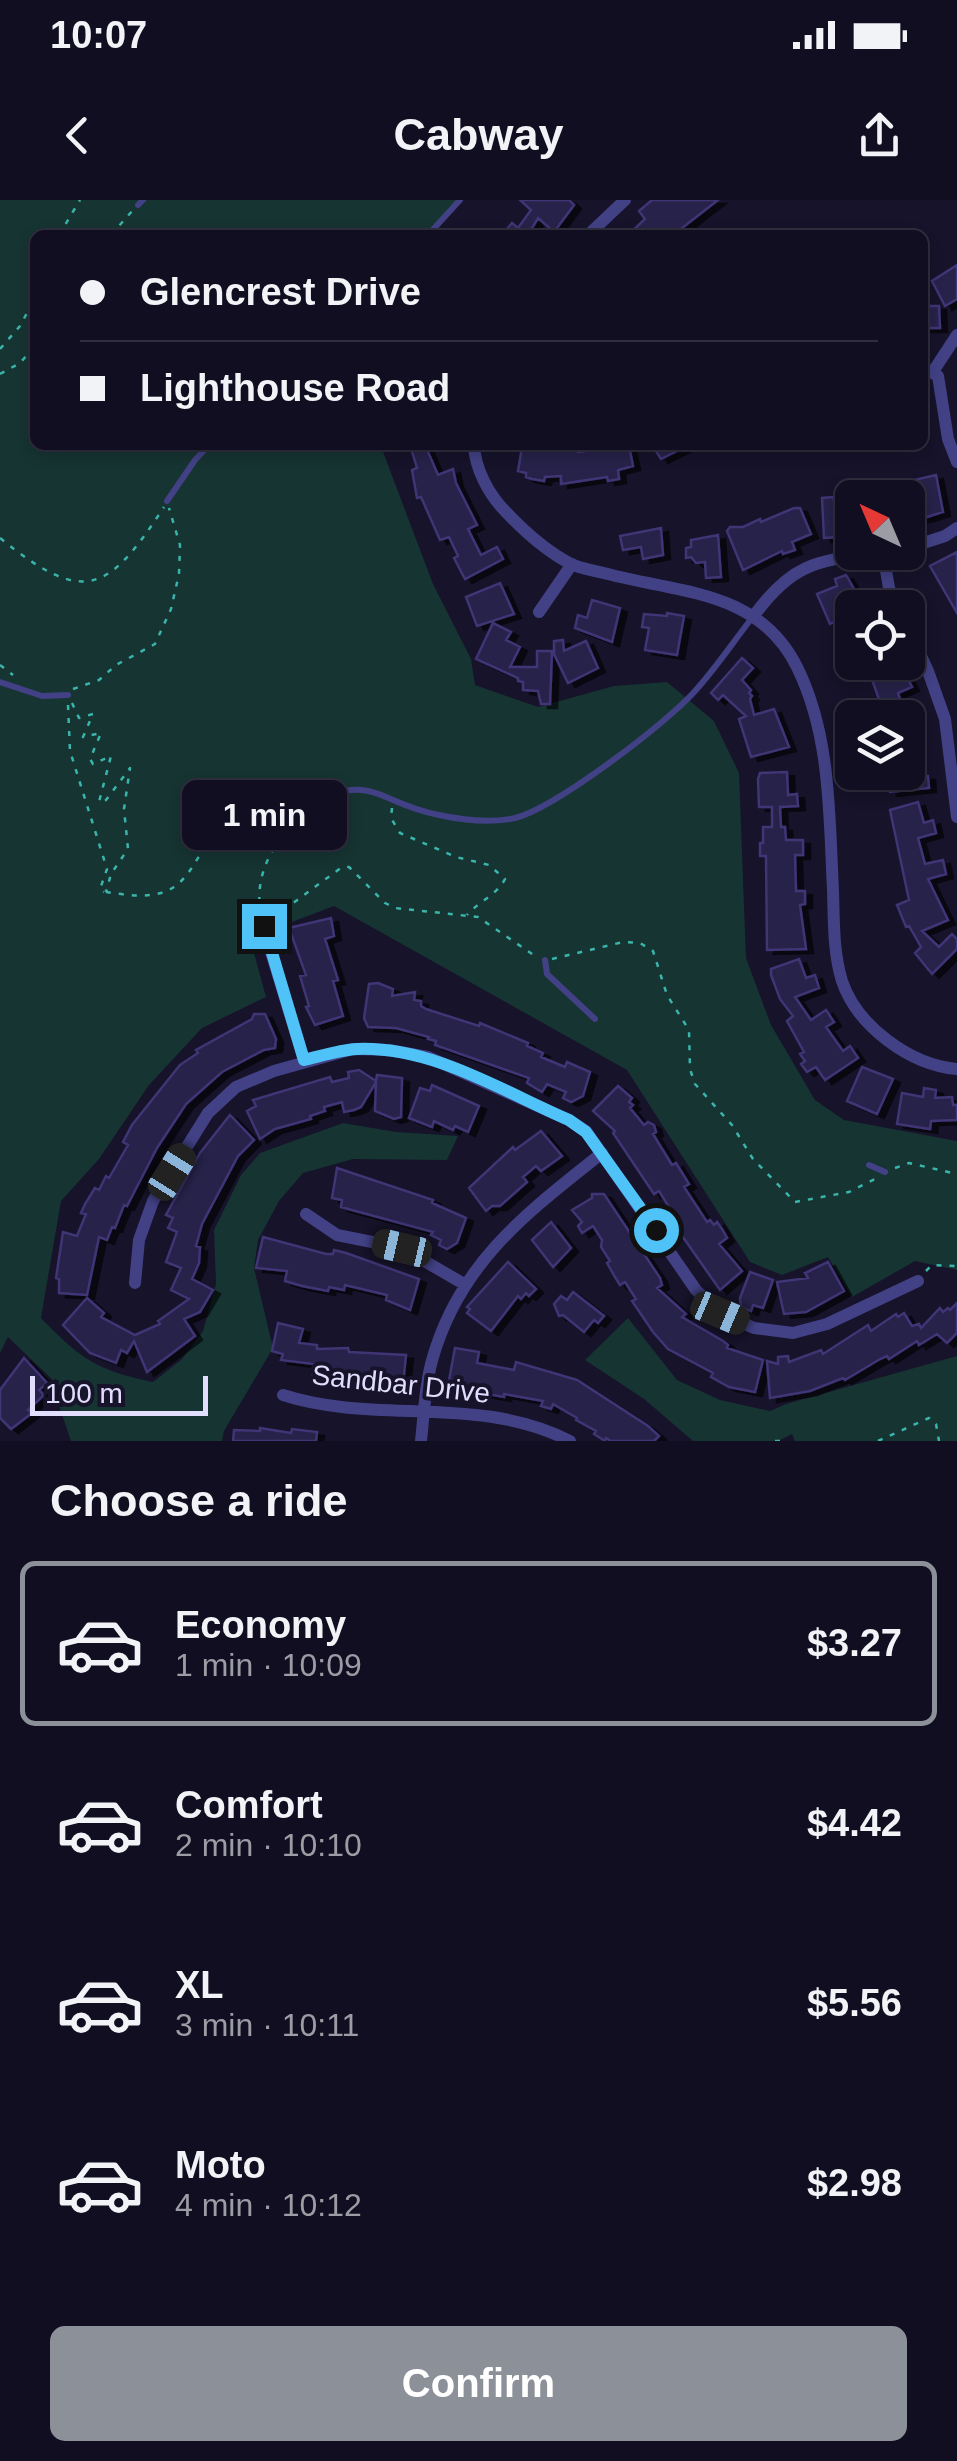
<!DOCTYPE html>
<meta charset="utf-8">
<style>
:root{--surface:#100e20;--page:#191729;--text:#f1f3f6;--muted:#9c9ca5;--line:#302e3e;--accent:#8c9099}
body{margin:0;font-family:Helvetica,sans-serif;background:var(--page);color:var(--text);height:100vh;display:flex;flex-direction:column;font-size:38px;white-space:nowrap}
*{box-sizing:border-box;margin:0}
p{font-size:32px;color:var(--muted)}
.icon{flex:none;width:55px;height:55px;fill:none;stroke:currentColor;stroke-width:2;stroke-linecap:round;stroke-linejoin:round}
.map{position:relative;height:1241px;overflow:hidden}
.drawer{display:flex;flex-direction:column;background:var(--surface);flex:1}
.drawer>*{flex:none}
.top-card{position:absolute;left:30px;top:30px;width:898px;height:220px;border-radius:15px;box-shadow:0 5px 15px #0003,0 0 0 2px var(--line);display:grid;align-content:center;height:220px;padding:0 50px;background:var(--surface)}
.needle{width:65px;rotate:316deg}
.tools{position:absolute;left:835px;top:280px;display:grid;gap:20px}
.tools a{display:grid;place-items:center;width:90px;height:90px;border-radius:15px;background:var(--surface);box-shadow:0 5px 15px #0003,0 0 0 2px var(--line);font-size:50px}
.scale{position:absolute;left:30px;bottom:25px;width:178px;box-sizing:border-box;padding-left:10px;border:5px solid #e1defd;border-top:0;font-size:28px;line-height:35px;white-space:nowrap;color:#e1defd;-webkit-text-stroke:8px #16132a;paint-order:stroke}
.end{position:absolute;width:45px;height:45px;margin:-22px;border:12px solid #4fc3f7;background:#111;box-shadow:0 0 0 5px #111}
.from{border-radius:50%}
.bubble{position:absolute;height:70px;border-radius:15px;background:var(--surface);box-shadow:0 5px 15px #0003,0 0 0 2px var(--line);font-size:32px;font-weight:700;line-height:70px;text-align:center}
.car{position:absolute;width:30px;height:60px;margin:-30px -15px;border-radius:12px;box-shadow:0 0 8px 2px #0007;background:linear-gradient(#222 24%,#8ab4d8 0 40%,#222 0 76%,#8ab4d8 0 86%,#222 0)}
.top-card b{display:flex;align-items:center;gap:35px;height:95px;font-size:38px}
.top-card b+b{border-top:2px solid var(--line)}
.top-card i{width:25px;height:25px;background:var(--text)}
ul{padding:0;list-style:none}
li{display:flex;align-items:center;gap:30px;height:165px;margin:0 20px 15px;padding:0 30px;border:5px solid transparent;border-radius:15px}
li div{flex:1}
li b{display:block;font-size:38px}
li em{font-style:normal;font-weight:700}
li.current{border-color:var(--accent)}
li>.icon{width:90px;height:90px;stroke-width:1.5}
h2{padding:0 50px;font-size:45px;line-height:120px}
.button{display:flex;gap:20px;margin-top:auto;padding:20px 50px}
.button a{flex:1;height:115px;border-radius:15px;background:var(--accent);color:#fff;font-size:40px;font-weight:700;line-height:115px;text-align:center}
.status{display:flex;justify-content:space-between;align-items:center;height:70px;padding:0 50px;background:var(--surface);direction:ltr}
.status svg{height:28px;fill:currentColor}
header{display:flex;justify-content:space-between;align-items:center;height:130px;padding:0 50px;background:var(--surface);font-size:45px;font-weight:700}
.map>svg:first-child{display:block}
</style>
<div class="status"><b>10:07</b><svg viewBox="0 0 49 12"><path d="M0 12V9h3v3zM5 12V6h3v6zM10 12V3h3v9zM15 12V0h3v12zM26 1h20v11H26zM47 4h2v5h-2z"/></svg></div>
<header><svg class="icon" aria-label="back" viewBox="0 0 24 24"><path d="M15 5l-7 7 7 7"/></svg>Cabway<svg class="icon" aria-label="share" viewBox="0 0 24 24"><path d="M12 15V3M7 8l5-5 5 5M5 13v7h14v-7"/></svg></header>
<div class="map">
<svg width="957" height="1241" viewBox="0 0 957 1241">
<defs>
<filter id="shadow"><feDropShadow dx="7" dy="4" stdDeviation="0" flood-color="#0009"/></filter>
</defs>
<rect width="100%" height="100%" fill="#16132a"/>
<!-- green -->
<path fill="#163432" d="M 0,0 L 461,0 L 430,35 L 35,35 L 35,245 L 371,245 L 382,249 L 433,384 L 471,459 L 475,485 L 538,507 L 614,486 L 667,482 L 714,521 L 739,573 L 746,758 L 771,825 L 815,900 L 844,920 L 957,941 L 957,1070 L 915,1061 L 852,1097 L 828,1057 L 782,1075 L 750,1062 L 627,870 L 334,706 L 250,738 L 266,797 L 202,828 L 149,885 L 99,959 L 61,1001 L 41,1118 C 81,1159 96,1170 153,1182 L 182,1159 L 203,1131 L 216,1084 L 214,1030 L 241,975 L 260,953 L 343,923 L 396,932 L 458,936 L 447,960 L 353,959 L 303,973 L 279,1001 L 258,1040 L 254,1068 L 273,1148 L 224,1231 L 222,1241 L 71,1241 L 59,1206 L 61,1188 L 8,1137 L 0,1153 Z
M 628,1118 L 677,1180 L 720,1200 L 770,1211 L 786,1204 L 957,1156 L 957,1241 L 795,1241 L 792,1234 L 778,1241 L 693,1241 L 644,1199 L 585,1160 Z"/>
<!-- building -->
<path fill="#28204a" stroke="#3f3474" stroke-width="2.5" filter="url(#shadow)" d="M 520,0 L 569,0 L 574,5 L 554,32 L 538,18 L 528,35 L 502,35 L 512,23 L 518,28 L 531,10 Z
M 652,0 L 718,0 L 673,35 L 628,35 L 645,19 L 639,11 Z
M 957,65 L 957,99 L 945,106 L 932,81 Z
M 922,106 L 939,106 L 940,128 L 922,128 Z
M 410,245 L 425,245 L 438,275 L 453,269 L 456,283 L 477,325 L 468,329 L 481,355 L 497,347 L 503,359 L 465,379 L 454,358 L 458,356 L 449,337 L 440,340 L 421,297 L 417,298 L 412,270 L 417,268 Z
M 535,245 L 576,245 L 578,252 L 600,249 L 599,245 L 614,245 L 614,249 L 629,246 L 633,266 L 618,270 L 619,279 L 608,281 L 607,277 L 561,284 L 561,276 L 545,277 L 544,281 L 532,279 L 526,277 L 526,273 L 518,271 L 522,247 L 534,249 Z
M 652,245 L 689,245 L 661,259 Z
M 936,275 L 943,312 L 927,317 L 909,321 L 908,298 L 858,298 L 858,293 Z
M 833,297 L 834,300 L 852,299 L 852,315 L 850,318 L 837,319 L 838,337 L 824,338 L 822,298 Z
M 794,308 L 800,308 L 811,334 L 792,342 L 795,350 L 783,354 L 782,351 L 743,370 L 727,331 L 730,327 L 743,327 L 760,319 L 761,322 Z
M 661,328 L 663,355 L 643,359 L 641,347 L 623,350 L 620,336 Z
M 718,335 L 721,377 L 706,378 L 705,362 L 696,363 L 691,357 L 686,358 L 686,348 L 691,347 L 691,340 Z
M 957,352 L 957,413 L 930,366 Z
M 846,375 L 865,408 L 852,408 L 852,471 L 842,448 L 845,446 L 834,422 L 830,424 L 817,394 L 837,386 L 835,379 Z
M 500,383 L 514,414 L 477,426 L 466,397 Z
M 592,400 L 620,408 L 612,442 L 575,428 L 578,415 L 587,418 Z
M 667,413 L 684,416 L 677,455 L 645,450 L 649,428 L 642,427 L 644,414 L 667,416 Z
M 493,423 L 511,432 L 506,440 L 520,447 L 510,467 L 537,467 L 537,451 L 552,451 L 550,504 L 541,504 L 538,491 L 523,490 L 523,482 L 518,481 L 518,478 L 476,459 Z
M 563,440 L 564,451 L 586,441 L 598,468 L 568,483 L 554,454 L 554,441 Z
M 742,458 L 753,468 L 742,480 L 751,490 L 749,493 L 752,496 L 750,499 L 754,515 L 774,509 L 789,547 L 751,557 L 739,519 L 746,516 L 723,495 L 718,500 L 711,493 Z
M 889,462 L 899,462 L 912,487 L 898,493 L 906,518 L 850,518 L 881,505 L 870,474 Z
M 917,555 L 919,576 L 928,576 L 929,588 L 890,592 L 888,572 L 908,572 L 908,556 Z
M 787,572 L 788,595 L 797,594 L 798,606 L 780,607 L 781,627 L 785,627 L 786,640 L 803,640 L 803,655 L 795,655 L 796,691 L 805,691 L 805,704 L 800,705 L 806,749 L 767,750 L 766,656 L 760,656 L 760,643 L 763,643 L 763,627 L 772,627 L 772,607 L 759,607 L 758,579 L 760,573 Z
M 918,602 L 924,623 L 933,620 L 936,633 L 918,638 L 925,664 L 943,660 L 946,674 L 928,679 L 948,720 L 922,731 L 939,747 L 952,734 L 957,739 L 957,749 L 932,774 L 915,753 L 921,747 L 909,726 L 906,727 L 897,705 L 909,700 L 890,610 Z
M 331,718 L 334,736 L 325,739 L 338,780 L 333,781 L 343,816 L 315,825 L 306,807 L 309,806 L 300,776 L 306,775 L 289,728 Z
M 799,759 L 806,778 L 815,775 L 819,788 L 795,797 L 811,820 L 826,810 L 834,822 L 826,827 L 843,851 L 850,846 L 858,858 L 825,880 L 816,867 L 807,872 L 801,864 L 805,861 L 800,854 L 804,852 L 787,821 L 793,816 L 780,799 L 771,775 L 771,769 Z
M 378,783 L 393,789 L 392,796 L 415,792 L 414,800 L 421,801 L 421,806 L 426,809 L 479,826 L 480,823 L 528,843 L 527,846 L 543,853 L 541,857 L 565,867 L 567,862 L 590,872 L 583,896 L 571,902 L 563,898 L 566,892 L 547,884 L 542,892 L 527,883 L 529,878 L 435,845 L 436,841 L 428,839 L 429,837 L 396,828 L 368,827 L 364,818 L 369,784 Z
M 254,814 L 265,814 L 276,839 L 275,848 L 264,850 L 222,872 L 186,904 L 157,948 L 127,1006 L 124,1005 L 115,1028 L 112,1027 L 107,1040 L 99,1037 L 87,1095 L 59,1093 L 59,1079 L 56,1078 L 63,1032 L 77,1036 L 86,1014 L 81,1013 L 85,1004 L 95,988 L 99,990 L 106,976 L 109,978 L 128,945 L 123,942 L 132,925 L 180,865 L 198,853 L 196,850 L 252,819 Z
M 862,867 L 893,879 L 877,914 L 847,901 Z
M 359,870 L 376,881 L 377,875 L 402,878 L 401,917 L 394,919 L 375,911 L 376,882 L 361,907 L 354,910 L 344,912 L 342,902 L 324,907 L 325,911 L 310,916 L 311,919 L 275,929 L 260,939 L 247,911 L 256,906 L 253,900 L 330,877 L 332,882 L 349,878 L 348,872 Z
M 432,885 L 479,906 L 468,932 L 455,926 L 453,930 L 434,921 L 432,927 L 409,918 L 420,888 L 430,891 Z
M 618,886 L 632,898 L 629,902 L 633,905 L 630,908 L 644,925 L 648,922 L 654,925 L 656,932 L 653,934 L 672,965 L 676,963 L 689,984 L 684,987 L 707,1022 L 710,1020 L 714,1025 L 717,1022 L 722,1029 L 727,1038 L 719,1044 L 742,1071 L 720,1090 L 664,1010 L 669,1007 L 659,991 L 654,994 L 613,933 L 615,931 L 593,911 Z
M 924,888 L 936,890 L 935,898 L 952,897 L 953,905 L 957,905 L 957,920 L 931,921 L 930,929 L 897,924 L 902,893 L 923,897 Z
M 230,915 L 254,940 L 238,956 L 202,1024 L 196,1046 L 200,1047 L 199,1063 L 192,1079 L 213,1090 L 200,1112 L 184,1119 L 195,1136 L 147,1172 L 134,1141 L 127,1153 L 121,1150 L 116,1163 L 90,1153 L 63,1125 L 87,1098 L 104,1113 L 101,1117 L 135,1135 L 160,1124 L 158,1121 L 189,1099 L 171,1090 L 181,1068 L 166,1062 L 177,1032 L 168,1028 L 173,1018 L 166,1015 L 200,953 Z
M 541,931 L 562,956 L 541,971 L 536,966 L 523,977 L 527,982 L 500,1006 L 492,1006 L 486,1011 L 469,988 L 513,947 L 515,950 Z
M 337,968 L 433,1000 L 432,1003 L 466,1018 L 457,1043 L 447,1049 L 439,1045 L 441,1040 L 431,1035 L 433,1032 L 341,1007 L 342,1000 L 332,998 Z
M 592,994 L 604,994 L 660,1078 L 662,1085 L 657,1088 L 686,1114 L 682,1117 L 723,1141 L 728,1145 L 727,1148 L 763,1160 L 755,1192 L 729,1187 L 711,1177 L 713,1173 L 668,1149 L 653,1132 L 632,1101 L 636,1099 L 625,1082 L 620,1085 L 615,1077 L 607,1063 L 610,1061 L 601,1047 L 602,1040 L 593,1026 L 582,1033 L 578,1026 L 582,1022 L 572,1010 L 592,998 Z
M 551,1022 L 571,1048 L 553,1067 L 532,1040 Z
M 263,1037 L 326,1054 L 333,1054 L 334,1050 L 346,1053 L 419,1079 L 410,1110 L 386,1100 L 387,1095 L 345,1085 L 344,1090 L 329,1087 L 328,1091 L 302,1086 L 285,1081 L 287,1071 L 256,1068 Z
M 508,1062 L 536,1089 L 529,1096 L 526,1093 L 521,1099 L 518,1096 L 491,1131 L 467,1113 L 470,1109 L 467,1107 Z
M 828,1062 L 844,1091 L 806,1112 L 784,1114 L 777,1082 L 808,1078 L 805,1073 Z
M 750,1072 L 773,1080 L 763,1108 L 753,1105 L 751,1111 L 741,1107 L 740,1098 Z
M 573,1092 L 604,1116 L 598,1123 L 594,1120 L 584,1132 L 563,1115 L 559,1116 L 554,1104 L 561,1096 L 567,1100 Z
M 957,1103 L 957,1133 L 947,1143 L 937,1134 L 919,1145 L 917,1141 L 889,1159 L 887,1156 L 880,1159 L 845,1180 L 843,1178 L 810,1191 L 770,1198 L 767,1161 L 778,1164 L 778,1157 L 788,1156 L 789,1162 L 821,1150 L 823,1154 L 868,1125 L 871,1131 L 896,1114 L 898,1117 L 904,1113 L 912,1126 L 919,1124 L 921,1128 L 940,1108 L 943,1112 L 948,1108 L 950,1110 Z
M 278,1123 L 303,1129 L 299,1143 L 317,1145 L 317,1149 L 348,1148 L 349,1152 L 406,1155 L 403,1184 L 372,1181 L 342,1185 L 342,1182 L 312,1182 L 314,1164 L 281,1160 L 283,1154 L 272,1151 Z
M 455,1148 L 479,1152 L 477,1163 L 514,1170 L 516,1162 L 577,1180 L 648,1226 L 659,1236 L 654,1241 L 611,1241 L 606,1238 L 605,1241 L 594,1234 L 596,1231 L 576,1220 L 577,1218 L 553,1204 L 551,1209 L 541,1206 L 543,1201 L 504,1194 L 504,1197 L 466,1190 L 458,1193 L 447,1191 Z
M 24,1158 L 47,1183 L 39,1190 L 44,1195 L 28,1210 L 32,1213 L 11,1229 L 0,1218 L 0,1190 Z
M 260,1228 L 291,1233 L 292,1229 L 317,1232 L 316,1241 L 233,1241 L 234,1230 L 260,1231 Z"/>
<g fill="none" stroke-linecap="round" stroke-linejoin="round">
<!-- path -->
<path stroke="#3ab5ab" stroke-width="2.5" stroke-dasharray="5 8" stroke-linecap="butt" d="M 59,35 L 80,0
M 111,35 L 133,10
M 0,149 L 20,126 L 35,98
M 0,174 L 20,163 L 35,146
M 0,338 C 84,406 108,393 164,307
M 0,465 L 13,475
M 73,489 L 99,480 L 116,465 L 155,444 L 171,409 L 179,374 L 180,345 L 169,308
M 72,503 L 79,518 L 93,514 L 83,537 L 101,533 L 90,559 L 93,564 L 111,556 L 99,602 L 106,600 L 130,568 L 124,609 L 128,649 L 111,674 L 106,692
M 68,505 L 70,551 L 107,669 L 100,689 L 104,692
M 392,608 L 391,618 L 400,633 L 456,657 L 489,665 L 505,679 C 497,695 479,701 467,715
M 106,692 C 127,695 155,700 174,687 C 190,676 196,658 208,644 C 231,619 263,602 297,602
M 261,715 C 253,672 275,643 301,611
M 273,718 L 342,667 L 349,667 L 385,703 L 395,708 L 478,717 L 535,756
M 552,759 L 623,742 L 640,743 L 653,751 L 667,795 L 689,830 L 690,869 L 695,884 L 732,925 L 753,959 L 795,1002 L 849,992 L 875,979
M 895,968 L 909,963 L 957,974
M 926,1071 L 932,1065 L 957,1066
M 775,1241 L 785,1241
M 878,1241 L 929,1218 L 936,1224 L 939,1241"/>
<!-- lane -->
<path stroke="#424185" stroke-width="6" d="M 138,5 L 143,0
M 428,35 L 460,0
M 167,301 L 195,260 L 209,245
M 0,482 L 42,496 L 68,495
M 308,602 C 377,573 377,603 439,615 C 462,620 492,623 515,618 C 555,608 667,523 695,491 C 716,468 733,442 752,418
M 545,760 L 547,774 L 595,819
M 869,965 L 885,972"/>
<!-- street -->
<path stroke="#424185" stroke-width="12" d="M 588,35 L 625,0
M 922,167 L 938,176 L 948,239 L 957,262
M 932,173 L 957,135
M 474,245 C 475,269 489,295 506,312 C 525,332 546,351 571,364 C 582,369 596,371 608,374 C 679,393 759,390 797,467 C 831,536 829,614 833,690 C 834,720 833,752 842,781 C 857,826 910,865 957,869
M 908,348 L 945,336 L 957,328
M 883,353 L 889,388 L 898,408
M 539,412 L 572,364
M 753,417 C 794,360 819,361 885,352
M 908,428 L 928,471 L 945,519 L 957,617
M 263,726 L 304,860
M 306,1014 L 337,1035 L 402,1048 L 464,1084
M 135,1083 L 139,1040 L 153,1001 L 208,913 L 236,887 L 274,871 L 353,849 L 389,850 L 428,857 L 569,920 L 586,931 L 696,1090 L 720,1113 L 754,1128 L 793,1133 L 827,1124 L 918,1081
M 283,1195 C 376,1225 479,1194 570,1241
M 421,1241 C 424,1214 425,1183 433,1157 C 461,1061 528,1012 602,953"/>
</g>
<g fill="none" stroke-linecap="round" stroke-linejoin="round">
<!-- route -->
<path stroke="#4fc3f7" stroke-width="12" d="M 264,726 L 304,860 C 321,856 339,850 357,849 C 432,846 502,891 569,920 L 586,932 L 656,1030"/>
</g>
<g text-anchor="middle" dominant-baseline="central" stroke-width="8" stroke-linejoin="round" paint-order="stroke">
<!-- street labels -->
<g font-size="28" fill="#e1defd" stroke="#16132a">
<text transform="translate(401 1184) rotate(6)">Sandbar Drive</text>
</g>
</g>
</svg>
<div class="tools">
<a><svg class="needle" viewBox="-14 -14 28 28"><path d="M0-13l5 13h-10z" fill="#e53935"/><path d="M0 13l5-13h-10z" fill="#9c9ca5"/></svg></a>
<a><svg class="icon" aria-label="locate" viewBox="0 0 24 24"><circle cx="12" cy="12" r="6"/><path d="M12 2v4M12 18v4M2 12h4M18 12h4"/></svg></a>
<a><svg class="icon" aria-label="layers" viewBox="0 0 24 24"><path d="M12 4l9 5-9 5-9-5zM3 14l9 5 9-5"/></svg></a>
</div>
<div class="scale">100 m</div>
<i class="end from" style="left:656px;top:1030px"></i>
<i class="end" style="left:264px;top:726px"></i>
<div class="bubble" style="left:182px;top:580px;width:165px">1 min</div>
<i class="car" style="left:172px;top:972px;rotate:32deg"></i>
<i class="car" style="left:402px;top:1048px;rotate:283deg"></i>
<i class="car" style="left:720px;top:1113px;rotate:113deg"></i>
<div class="top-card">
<b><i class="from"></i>Glencrest Drive</b>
<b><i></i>Lighthouse Road</b>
</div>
</div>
<section class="drawer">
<h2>Choose a ride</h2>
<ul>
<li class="current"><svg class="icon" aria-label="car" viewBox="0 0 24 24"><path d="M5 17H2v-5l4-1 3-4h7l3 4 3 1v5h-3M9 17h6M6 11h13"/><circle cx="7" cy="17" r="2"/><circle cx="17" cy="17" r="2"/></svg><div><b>Economy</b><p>1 min · 10:09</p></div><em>$3.27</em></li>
<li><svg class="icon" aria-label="car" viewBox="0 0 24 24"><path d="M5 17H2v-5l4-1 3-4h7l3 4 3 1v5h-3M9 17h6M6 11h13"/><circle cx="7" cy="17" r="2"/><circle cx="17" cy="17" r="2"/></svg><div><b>Comfort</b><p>2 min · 10:10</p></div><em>$4.42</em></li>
<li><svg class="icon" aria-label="car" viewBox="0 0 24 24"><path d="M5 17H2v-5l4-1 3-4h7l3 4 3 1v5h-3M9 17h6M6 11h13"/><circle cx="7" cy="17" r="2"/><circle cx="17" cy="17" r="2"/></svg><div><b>XL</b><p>3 min · 10:11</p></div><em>$5.56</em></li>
<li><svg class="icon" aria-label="car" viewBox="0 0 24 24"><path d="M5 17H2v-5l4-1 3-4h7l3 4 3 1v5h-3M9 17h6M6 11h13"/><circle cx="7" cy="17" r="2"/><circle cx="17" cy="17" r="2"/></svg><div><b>Moto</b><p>4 min · 10:12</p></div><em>$2.98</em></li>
</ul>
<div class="button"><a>Confirm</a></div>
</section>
